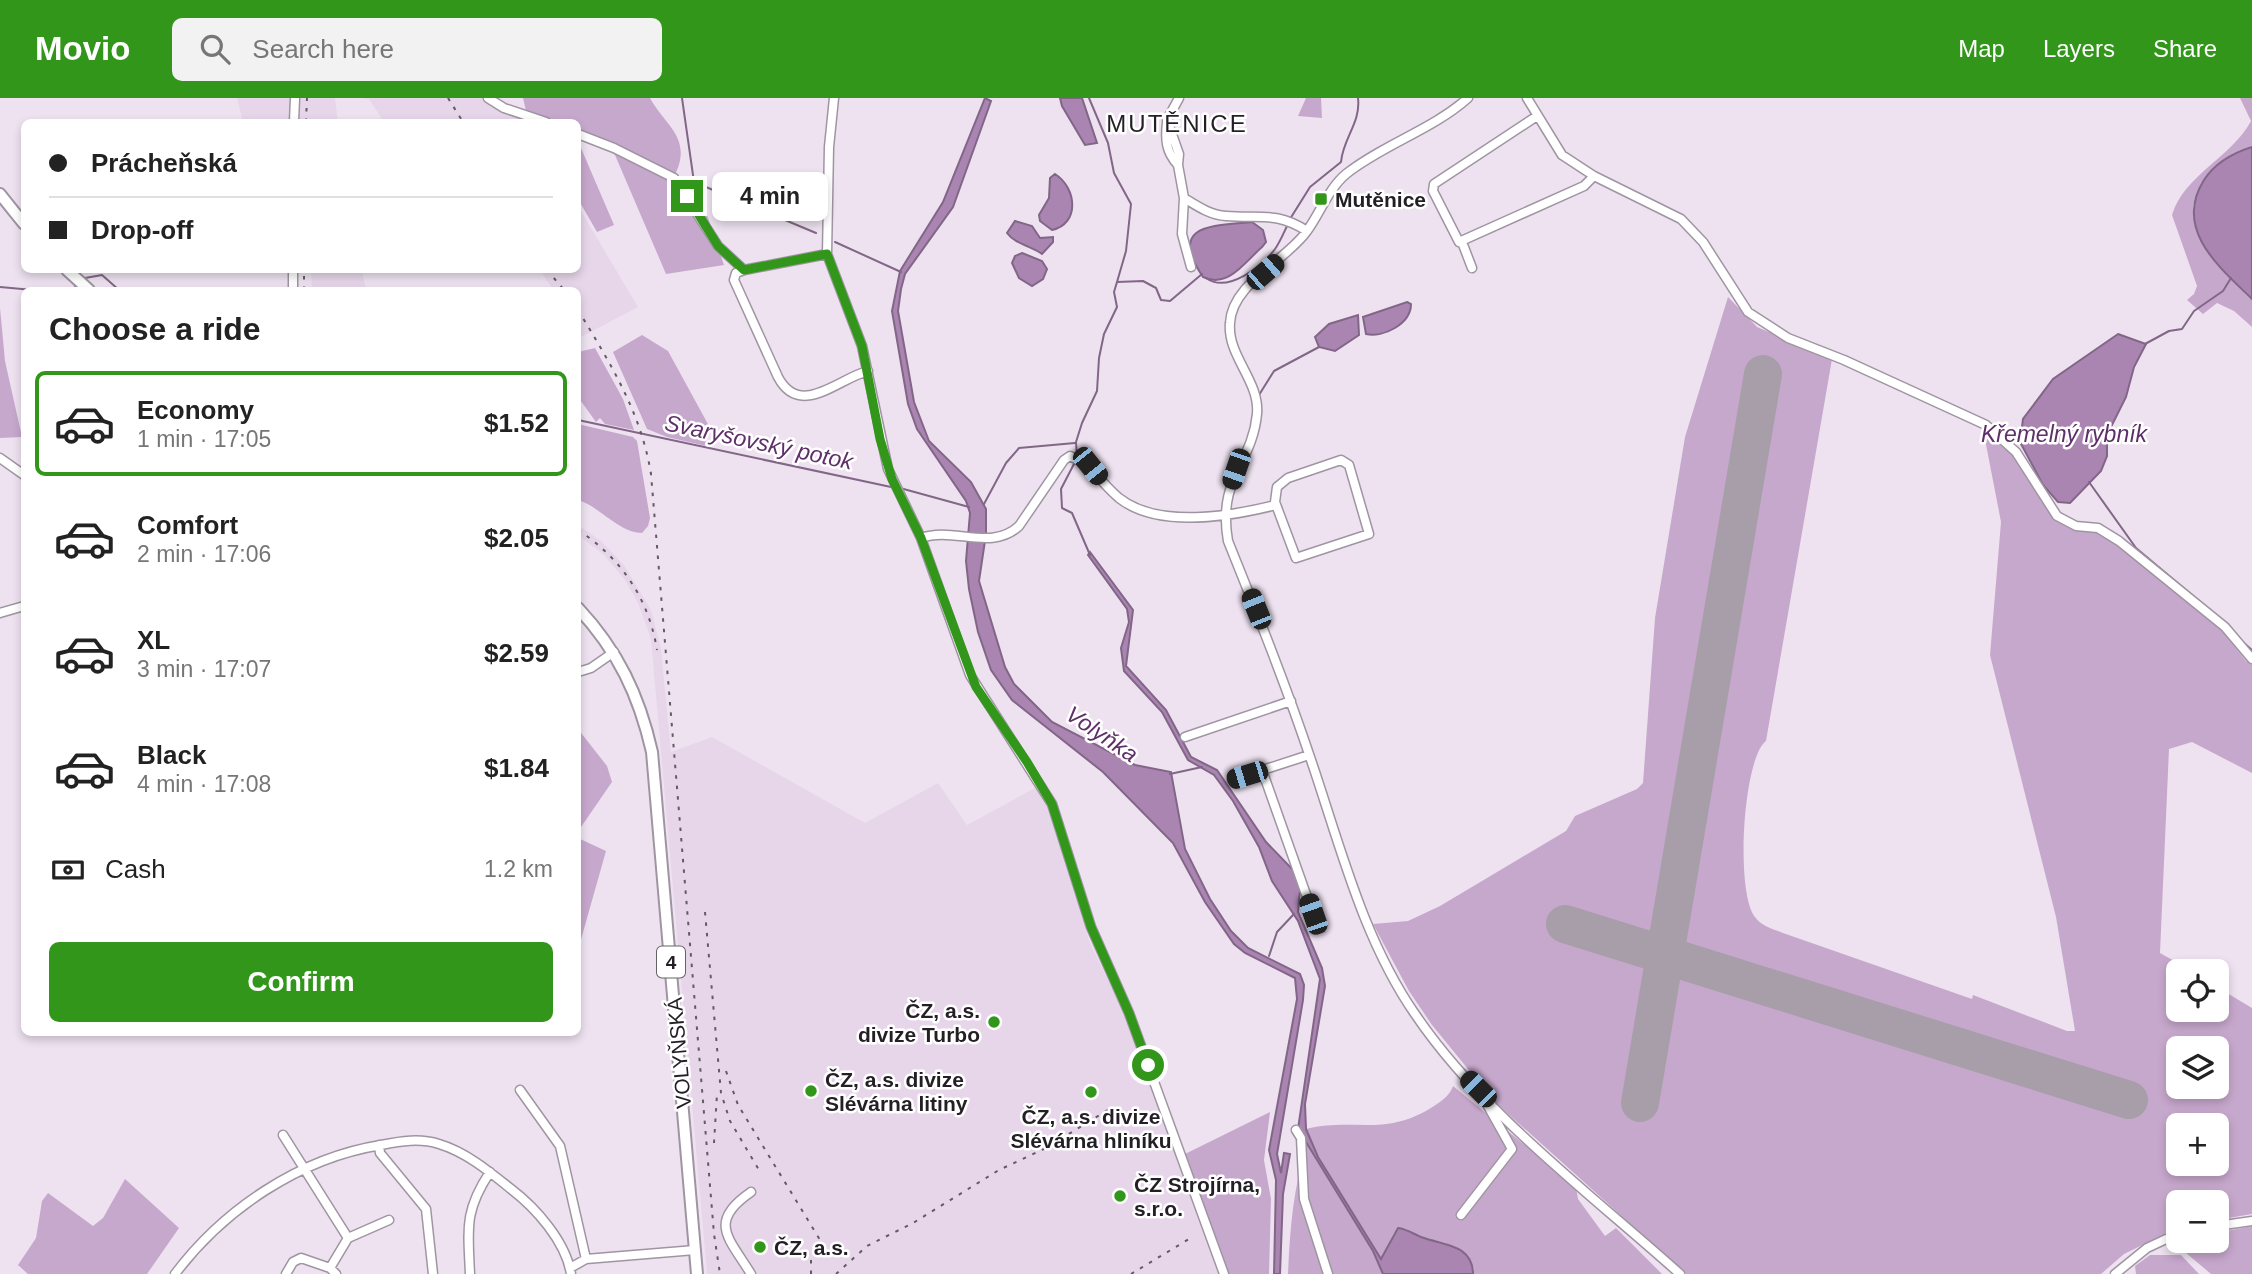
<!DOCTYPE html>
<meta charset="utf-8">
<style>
:root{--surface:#fff;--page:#f2f2f2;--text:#222;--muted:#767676;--line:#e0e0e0;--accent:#32961b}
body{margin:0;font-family:Arial,sans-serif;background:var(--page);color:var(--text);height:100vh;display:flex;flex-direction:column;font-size:26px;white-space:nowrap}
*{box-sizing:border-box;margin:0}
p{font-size:23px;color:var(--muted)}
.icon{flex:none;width:38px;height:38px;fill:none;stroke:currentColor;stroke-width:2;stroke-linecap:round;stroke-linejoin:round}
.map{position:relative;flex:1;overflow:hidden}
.drawer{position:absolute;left:21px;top:189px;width:560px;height:749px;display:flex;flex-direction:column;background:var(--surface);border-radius:10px;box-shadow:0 4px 10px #0003}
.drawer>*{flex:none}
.banner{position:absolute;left:21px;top:21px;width:560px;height:154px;border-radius:10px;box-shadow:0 4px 10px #0003;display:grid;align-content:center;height:154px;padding:0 28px;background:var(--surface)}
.tools{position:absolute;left:2166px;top:861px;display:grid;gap:14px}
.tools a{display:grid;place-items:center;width:63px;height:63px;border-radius:10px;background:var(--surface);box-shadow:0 4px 10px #0003;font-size:35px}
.end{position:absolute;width:32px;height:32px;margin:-16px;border:9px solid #32961b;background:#fff;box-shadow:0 0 0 4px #fff}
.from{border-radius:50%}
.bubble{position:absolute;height:49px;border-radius:10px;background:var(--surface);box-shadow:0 4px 10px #0003;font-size:23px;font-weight:600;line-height:49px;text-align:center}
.car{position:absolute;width:21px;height:42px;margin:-21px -10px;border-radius:9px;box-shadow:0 0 5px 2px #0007;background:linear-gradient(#222 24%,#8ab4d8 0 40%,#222 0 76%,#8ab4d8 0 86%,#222 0)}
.banner b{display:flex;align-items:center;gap:24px;height:66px;font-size:26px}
.banner b+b{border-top:2px solid var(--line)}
.banner i{width:18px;height:18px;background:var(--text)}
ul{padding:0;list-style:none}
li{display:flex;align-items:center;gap:21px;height:105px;margin:0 14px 10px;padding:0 14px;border:4px solid transparent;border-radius:10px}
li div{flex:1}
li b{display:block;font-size:26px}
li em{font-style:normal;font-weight:600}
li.selected{border-color:var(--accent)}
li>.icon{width:63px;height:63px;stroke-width:1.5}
h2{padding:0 28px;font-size:32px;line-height:84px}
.pay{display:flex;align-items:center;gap:18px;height:77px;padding:0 28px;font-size:26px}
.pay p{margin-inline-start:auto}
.action{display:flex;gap:14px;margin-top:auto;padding:14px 28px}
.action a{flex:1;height:80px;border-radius:10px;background:var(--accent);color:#fff;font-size:28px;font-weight:600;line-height:80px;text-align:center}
header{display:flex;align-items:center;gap:42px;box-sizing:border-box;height:98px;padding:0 35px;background:var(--accent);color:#fff}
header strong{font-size:33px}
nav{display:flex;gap:38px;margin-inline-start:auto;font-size:24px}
.search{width:490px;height:63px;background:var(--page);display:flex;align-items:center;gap:18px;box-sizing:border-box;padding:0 24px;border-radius:10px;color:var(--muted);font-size:26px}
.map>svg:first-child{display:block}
</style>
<header>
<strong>Movio</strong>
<div class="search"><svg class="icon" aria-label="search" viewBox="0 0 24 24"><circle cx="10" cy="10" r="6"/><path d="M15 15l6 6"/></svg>Search here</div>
<nav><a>Map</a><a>Layers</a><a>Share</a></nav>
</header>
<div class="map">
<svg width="2252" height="1176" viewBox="0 0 2252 1176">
<rect width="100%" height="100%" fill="#eee2f0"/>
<!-- built -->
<path fill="#e7d6ea" d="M 237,0 L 335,0 L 338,24 L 243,24 Z
M 361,0 L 489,0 L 528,24 L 384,24 L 369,1 Z
M 578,108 L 638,209 L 581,239 L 578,233 L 578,192 L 553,192 L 540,172 L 578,172 Z
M 311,172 L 362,172 L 366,192 L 312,192 Z
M 578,427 L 601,443 L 624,467 L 651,512 L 661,551 L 671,654 L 712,639 L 865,725 L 938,685 L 967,727 L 1035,690 L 1047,709 L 1090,845 L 1124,915 L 1218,1176 L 707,1176 L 651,541 L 638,505 L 625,482 L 603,456 L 578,437 Z"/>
<!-- green -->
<path fill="#c7a8cd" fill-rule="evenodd" d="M 523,0 L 650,0 C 665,28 694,40 674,79 L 578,35 L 578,24 L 547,24 L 527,17 Z
M 1306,0 L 1321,0 L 1322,20 L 1298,18 Z
M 2240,0 L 2252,0 L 2252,49 L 2193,106 C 2192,146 2225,176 2252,202 L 2252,229 L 2234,213 L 2217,205 L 2203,216 L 2187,202 L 2194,196 L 2197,188 L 2172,117 C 2184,77 2232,59 2251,23 Z
M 578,43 L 614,127 L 597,134 L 578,101 Z
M 612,50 L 643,64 L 702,102 L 724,167 L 666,176 Z
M 1728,199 L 1757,229 L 1832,261 L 1766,643 C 1743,660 1735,794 1755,819 C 1761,828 1773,831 1783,835 L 1972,901 L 1973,897 L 2067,933 L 2075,933 L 2056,819 L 1990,557 L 2001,424 L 1984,336 L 1991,333 L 2017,359 L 2056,423 L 2073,432 L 2099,433 L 2221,531 L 2246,563 L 2252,566 L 2252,675 L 2192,644 L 2169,651 L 2160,855 L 2192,873 L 2179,873 L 2179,912 L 2217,912 L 2217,889 L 2252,910 L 2252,1116 L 2217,1122 L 2217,1104 L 2179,1104 L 2179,1129 L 2124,1156 L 2101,1176 L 1686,1176 L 1495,1004 L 1432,927 L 1409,893 L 1373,826 L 1408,823 L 1440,808 L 1566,733 L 1575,718 L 1637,691 L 1643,685 L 1655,520 L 1685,339 ZM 2179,950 L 2217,950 L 2217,989 L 2179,989 ZM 2179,1027 L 2217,1027 L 2217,1066 L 2179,1066 Z
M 0,210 L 5,263 L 22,339 L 0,340 Z
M 642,237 L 668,253 L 709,328 L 706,348 L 667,339 L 647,331 L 613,254 Z
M 595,250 L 623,301 L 634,332 L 605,326 L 600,320 L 596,324 L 578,299 L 578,254 Z
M 578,326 L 633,339 L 637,343 L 650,420 L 648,428 L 642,435 C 619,435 599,408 578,402 Z
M 578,631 L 607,668 L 612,684 L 581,729 L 578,728 Z
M 578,740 L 606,753 L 578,852 Z
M 1453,988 L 1576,1089 L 1578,1101 L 1605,1138 L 1616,1130 L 1662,1176 L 1473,1176 L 1473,1170 L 1446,1145 L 1419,1139 L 1406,1131 L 1394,1135 L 1382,1162 L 1318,1059 L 1306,1031 C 1354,1019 1385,1040 1434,1008 C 1442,1003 1450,997 1453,988 Z
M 1270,1014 L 1264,1062 L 1271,1101 L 1269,1176 L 1229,1176 L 1185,1056 Z
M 1307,1047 L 1373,1153 L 1383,1176 L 1288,1176 C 1290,1131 1293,1090 1307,1047 Z
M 125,1081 L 179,1130 L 147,1176 L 28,1176 L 18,1167 L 36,1140 L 42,1103 L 48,1095 L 93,1128 L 103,1120 Z
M 2252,1128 L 2252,1176 L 2211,1176 L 2173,1144 L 2217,1143 L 2217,1135 Z
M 2150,1157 L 2181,1157 L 2199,1176 L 2136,1176 L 2135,1168 Z"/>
<!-- water -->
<path fill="#aa85b2" stroke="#826687" stroke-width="2" d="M 985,0 L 991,3 L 953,109 L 905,176 L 901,191 L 898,213 L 914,304 L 929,343 L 971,384 L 986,411 L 986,436 L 979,483 L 1005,569 L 1014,586 L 1052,624 L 1135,667 L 1171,674 L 1185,751 L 1210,801 L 1231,833 L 1248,850 L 1300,876 L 1304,887 L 1303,902 L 1277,1056 L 1281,1075 L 1284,1055 L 1290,1056 L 1283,1096 L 1280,1176 L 1274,1176 L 1276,1082 L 1269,1052 L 1297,901 L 1295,880 L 1245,855 L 1234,846 L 1205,804 L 1173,745 L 1103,674 L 1012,602 L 991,572 L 978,534 L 969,491 L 966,463 L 970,415 L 966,403 L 917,331 L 908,306 L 892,213 L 900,173 L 943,104 Z
M 1060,0 L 1082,0 L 1097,45 L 1085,47 L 1062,8 Z
M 2252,49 L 2252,201 C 2219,169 2173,131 2204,82 C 2215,65 2233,55 2252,49 Z
M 1055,76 C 1077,90 1080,126 1052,132 L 1040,123 L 1039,117 L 1049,100 L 1050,80 Z
M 1015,123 L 1032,128 L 1040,140 L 1053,139 L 1053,144 L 1042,156 C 1031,148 1015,146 1007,135 Z
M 1252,124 L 1263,132 L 1266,144 L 1262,149 C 1245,164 1228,191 1203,179 C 1167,126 1212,128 1252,124 Z
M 1022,155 L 1042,163 L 1047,171 L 1043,181 L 1032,188 L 1019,180 L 1012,165 L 1015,158 Z
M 1407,204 L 1411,206 C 1411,226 1383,240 1366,236 L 1363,219 Z
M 1358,217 L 1359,237 L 1335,253 L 1319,249 L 1315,239 L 1329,226 Z
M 2118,236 L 2146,246 L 2134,269 L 2126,299 L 2107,337 L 2107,358 L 2101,373 L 2070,405 L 2058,404 L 2043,387 L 2020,344 L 2023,321 L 2053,281 Z
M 1090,454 L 1133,512 L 1126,568 L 1166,612 L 1191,659 L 1217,672 L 1266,744 L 1296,775 L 1300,792 L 1298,814 L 1322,870 L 1325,888 L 1305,1006 L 1306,1031 L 1318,1059 L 1381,1161 L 1398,1130 C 1408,1131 1414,1137 1424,1140 C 1444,1147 1473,1147 1473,1176 L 1383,1176 L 1373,1153 L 1298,1031 L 1320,881 L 1298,823 L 1272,783 L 1259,749 L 1233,703 L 1214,677 L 1188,662 L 1162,614 L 1124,573 L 1121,550 L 1129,524 L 1127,511 L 1088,457 Z"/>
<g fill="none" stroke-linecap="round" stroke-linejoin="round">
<!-- stream -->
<path stroke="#826687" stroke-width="2" d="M 682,0 L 694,84 L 816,135
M 1089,0 L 1108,45 L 1114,75 L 1131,106 L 1126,153 L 1117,184
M 1290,121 L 1310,89 L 1341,64 C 1343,40 1361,25 1358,0
M 835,144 L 901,174
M 85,180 L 102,177 L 119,192
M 1206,180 C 1228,196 1262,168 1275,151 C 1280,144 1284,134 1288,126
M 0,189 L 33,192
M 71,192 L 78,187
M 2145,246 L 2169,233 L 2182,231 L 2194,213 L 2223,193 L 2231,180
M 1259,297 L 1274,273 L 1319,249
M 578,322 L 891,389
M 1077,359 L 1076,344 L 1082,325 L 1097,293 L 1099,260 L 1104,236 L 1117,209 L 1114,194 L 1117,184 L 1143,183 L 1156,190 L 1161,202 L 1170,203 L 1202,176
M 1075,364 L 1061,391 L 1062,410 L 1072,415 L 1090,457
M 2089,384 L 2136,450 L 2217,518
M 900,390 L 969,409
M 984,406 L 1006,365 L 1019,350 L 1075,345
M 2243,544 L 2252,552
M 1170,676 L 1202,669
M 1269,858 L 1277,834 L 1294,816"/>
<!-- runway -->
<path stroke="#a89eaa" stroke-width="38" d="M 1565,826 L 2129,1002
M 1640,1005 L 1763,276"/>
<defs>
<path id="minor" d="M 488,0 L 504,10 L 546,24
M 834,0 L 829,49 L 827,156 L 862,248 L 888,371 L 921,440 L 970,577 L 1052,706 L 1091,829 L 1129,915 L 1224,1176
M 1179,0 L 1167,22 L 1179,56 L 1178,67 L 1184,100 C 1197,108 1210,117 1226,118 C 1260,121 1276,113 1307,133
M 1468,0 C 1432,32 1384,46 1346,76 C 1329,90 1320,115 1307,133 C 1286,163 1232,185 1230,225 C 1227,258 1260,283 1257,316 C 1252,367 1217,380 1228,443 C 1257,515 1286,587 1311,662 C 1340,747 1363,841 1415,916 C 1481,1014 1592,1097 1680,1176
M 1527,0 L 1562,57 L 1594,78 L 1681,121 L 1703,144 L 1748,214 L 1788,240 L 1844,262 L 1986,327 L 2016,354 L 2057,418 L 2076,428 L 2098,430 L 2119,443 L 2225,529 L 2252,561
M 1537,18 L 1434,86 L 1433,93 L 1459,144 L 1584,88 L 1594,78
M 294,24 L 295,0
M 1167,25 C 1165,42 1166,54 1178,67
M 578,36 L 614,50 L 674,80 L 718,148 L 744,172
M 1184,100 L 1182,136 L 1191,169
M 1462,144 L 1472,170
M 827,156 L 744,172 L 736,175 L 734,182 L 778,279 C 800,321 839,280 868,273
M 293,192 L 293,172
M 0,360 L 24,377
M 1341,362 L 1349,367 L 1369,436 L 1296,460 L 1275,404 L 1277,389 L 1288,380 Z
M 921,440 C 953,428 991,454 1019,428 L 1064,362 L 1070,358 C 1092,367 1101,385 1119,400 C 1158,431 1232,418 1276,407
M 0,515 L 24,508
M 578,574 L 591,570 L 614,554
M 1185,639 L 1291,603
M 1262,672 L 1313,816
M 1232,682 L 1309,657
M 520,992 L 560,1048 L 586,1161
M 1296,1032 L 1301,1040 L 1304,1101 L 1328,1176
M 283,1037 L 348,1140
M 379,1047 L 380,1055 L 426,1111 L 433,1176
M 751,1094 C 707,1124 729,1140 751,1176
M 1461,1117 L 1512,1051 L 1488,1008 L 1491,1005
M 2217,1128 L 2252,1123
M 330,1170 L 348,1140 L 389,1122
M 570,1170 L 586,1161 L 695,1152
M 175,1176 C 224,1111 300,1060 381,1047 C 401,1043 420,1040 439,1046 C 466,1054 490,1074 511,1091 C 536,1110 566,1144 571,1176
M 286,1176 L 293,1164 L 301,1160 L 330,1170 L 336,1176
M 470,1176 C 468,1131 464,1113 490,1074
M 2115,1176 L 2147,1150 L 2179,1135"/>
<path id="major" d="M 0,96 L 24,126
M 67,172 L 89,192
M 578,510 C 618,553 639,597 652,654 L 697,1176"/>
</defs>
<!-- minor casing -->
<use href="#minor" stroke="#9f95a2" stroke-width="11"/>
<!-- major casing -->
<use href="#major" stroke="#9f95a2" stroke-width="14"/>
<!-- minor -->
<use href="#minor" stroke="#fff" stroke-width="8"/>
<!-- major -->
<use href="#major" stroke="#fff" stroke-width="10"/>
<!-- rail -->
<path stroke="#625b63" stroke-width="2" stroke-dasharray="3.5 7" stroke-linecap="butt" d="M 448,0 L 463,24
M 306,24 L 307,0
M 547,172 L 564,192
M 304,192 L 304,172
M 578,212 C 610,265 641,314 651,376 L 714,1136 L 720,1176
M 578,432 C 621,460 649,501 657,552
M 705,814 L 721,995 L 730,1023 L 759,1072
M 726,973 L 738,1007 L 831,1160
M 714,1045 L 717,996
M 811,1176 L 811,1162
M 836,1176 L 867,1148 L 913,1125 L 999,1072 L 1046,1050 L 1111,1010
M 1131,1176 L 1189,1141"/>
</g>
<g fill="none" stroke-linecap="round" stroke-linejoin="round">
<!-- route -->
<path stroke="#32961b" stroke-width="9" d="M 687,98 L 718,148 L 744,172 L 827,156 L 862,248 L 880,341 L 892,381 L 921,440 L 976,589 L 1027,664 L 1052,706 L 1091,829 L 1129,915 L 1148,967"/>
</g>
<!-- markers -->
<g fill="#32961b" stroke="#fff" stroke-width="2.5">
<rect x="1314" y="94" width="14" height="14" rx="3.5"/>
<circle cx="994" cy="924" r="7"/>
<circle cx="811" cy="993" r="7"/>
<circle cx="1091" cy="994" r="7"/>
<circle cx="1120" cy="1098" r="7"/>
<circle cx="760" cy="1149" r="7"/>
</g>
<g text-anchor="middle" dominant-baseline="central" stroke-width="5" stroke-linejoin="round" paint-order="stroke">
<!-- shield labels -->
<rect fill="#fff" stroke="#656266" stroke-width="2" x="657" y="848.5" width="28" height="31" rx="5"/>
<g font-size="19" font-weight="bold" fill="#231f24">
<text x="671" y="864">4</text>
</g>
<!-- poi labels -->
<g font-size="21" font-weight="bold" fill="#231f24" stroke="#fff" text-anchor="start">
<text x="1335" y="101">Mutěnice</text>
<text x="980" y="912" text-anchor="end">ČZ, a.s.<tspan x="980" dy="24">divize Turbo</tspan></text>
<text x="825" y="981">ČZ, a.s. divize<tspan x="825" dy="24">Slévárna litiny</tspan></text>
<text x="1091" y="1018" text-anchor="middle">ČZ, a.s. divize<tspan x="1091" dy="24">Slévárna hliníku</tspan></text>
<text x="1134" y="1086">ČZ Strojírna,<tspan x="1134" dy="24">s.r.o.</tspan></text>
<text x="774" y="1149">ČZ, a.s.</text>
</g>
<!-- street labels -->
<g font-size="21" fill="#231f24" stroke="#fff">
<text transform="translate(679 955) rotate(-95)">VOLYŇSKÁ</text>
</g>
<!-- water labels -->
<g font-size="23" font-style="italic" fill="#5e2f68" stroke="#fff">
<text x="2064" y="336">Křemelný rybník</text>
<text transform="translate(759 344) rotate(12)">Svaryšovský potok</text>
<text transform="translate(1102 636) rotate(34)">Volyňka</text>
</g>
<!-- quarter labels -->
<g font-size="24" letter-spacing="2" fill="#231f24" stroke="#fff">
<text x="1177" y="25">MUTĚNICE</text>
</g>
</g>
</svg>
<div class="tools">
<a><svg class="icon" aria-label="locate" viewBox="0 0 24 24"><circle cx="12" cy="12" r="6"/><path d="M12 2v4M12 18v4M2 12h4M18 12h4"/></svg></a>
<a><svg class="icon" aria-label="layers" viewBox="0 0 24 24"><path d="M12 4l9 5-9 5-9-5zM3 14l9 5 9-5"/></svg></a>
<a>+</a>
<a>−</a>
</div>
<i class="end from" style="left:1148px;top:967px"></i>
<i class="end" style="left:687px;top:98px"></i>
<div class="bubble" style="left:712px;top:74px;width:116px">4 min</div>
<i class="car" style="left:1265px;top:174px;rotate:49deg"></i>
<i class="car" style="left:1090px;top:368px;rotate:141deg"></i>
<i class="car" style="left:1236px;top:371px;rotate:199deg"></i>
<i class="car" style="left:1256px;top:511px;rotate:338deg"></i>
<i class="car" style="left:1247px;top:677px;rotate:253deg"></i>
<i class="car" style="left:1313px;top:816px;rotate:341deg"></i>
<i class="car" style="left:1478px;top:991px;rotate:315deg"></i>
<div class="banner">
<b><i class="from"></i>Prácheňská</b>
<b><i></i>Drop-off</b>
</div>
<section class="drawer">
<h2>Choose a ride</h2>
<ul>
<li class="selected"><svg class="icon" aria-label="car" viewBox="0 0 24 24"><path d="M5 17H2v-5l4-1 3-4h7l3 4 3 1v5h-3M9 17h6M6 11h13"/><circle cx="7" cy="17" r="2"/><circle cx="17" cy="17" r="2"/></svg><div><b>Economy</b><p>1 min · 17:05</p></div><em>$1.52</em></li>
<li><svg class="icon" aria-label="car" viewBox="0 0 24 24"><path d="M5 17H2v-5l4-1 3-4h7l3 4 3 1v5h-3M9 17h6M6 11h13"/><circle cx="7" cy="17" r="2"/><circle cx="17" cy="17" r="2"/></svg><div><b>Comfort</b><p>2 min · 17:06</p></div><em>$2.05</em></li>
<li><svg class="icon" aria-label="car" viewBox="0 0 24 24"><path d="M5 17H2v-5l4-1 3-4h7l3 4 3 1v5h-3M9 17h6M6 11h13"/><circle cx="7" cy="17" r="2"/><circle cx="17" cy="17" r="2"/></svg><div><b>XL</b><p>3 min · 17:07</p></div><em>$2.59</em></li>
<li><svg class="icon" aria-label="car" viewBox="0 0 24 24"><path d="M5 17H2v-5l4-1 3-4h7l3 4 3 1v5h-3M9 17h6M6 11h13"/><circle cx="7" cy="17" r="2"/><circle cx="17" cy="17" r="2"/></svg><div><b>Black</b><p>4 min · 17:08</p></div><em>$1.84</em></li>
</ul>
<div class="pay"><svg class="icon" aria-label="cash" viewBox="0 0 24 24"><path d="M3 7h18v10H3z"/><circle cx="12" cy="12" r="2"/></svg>Cash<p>1.2 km</p></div>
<div class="action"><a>Confirm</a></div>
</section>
</div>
